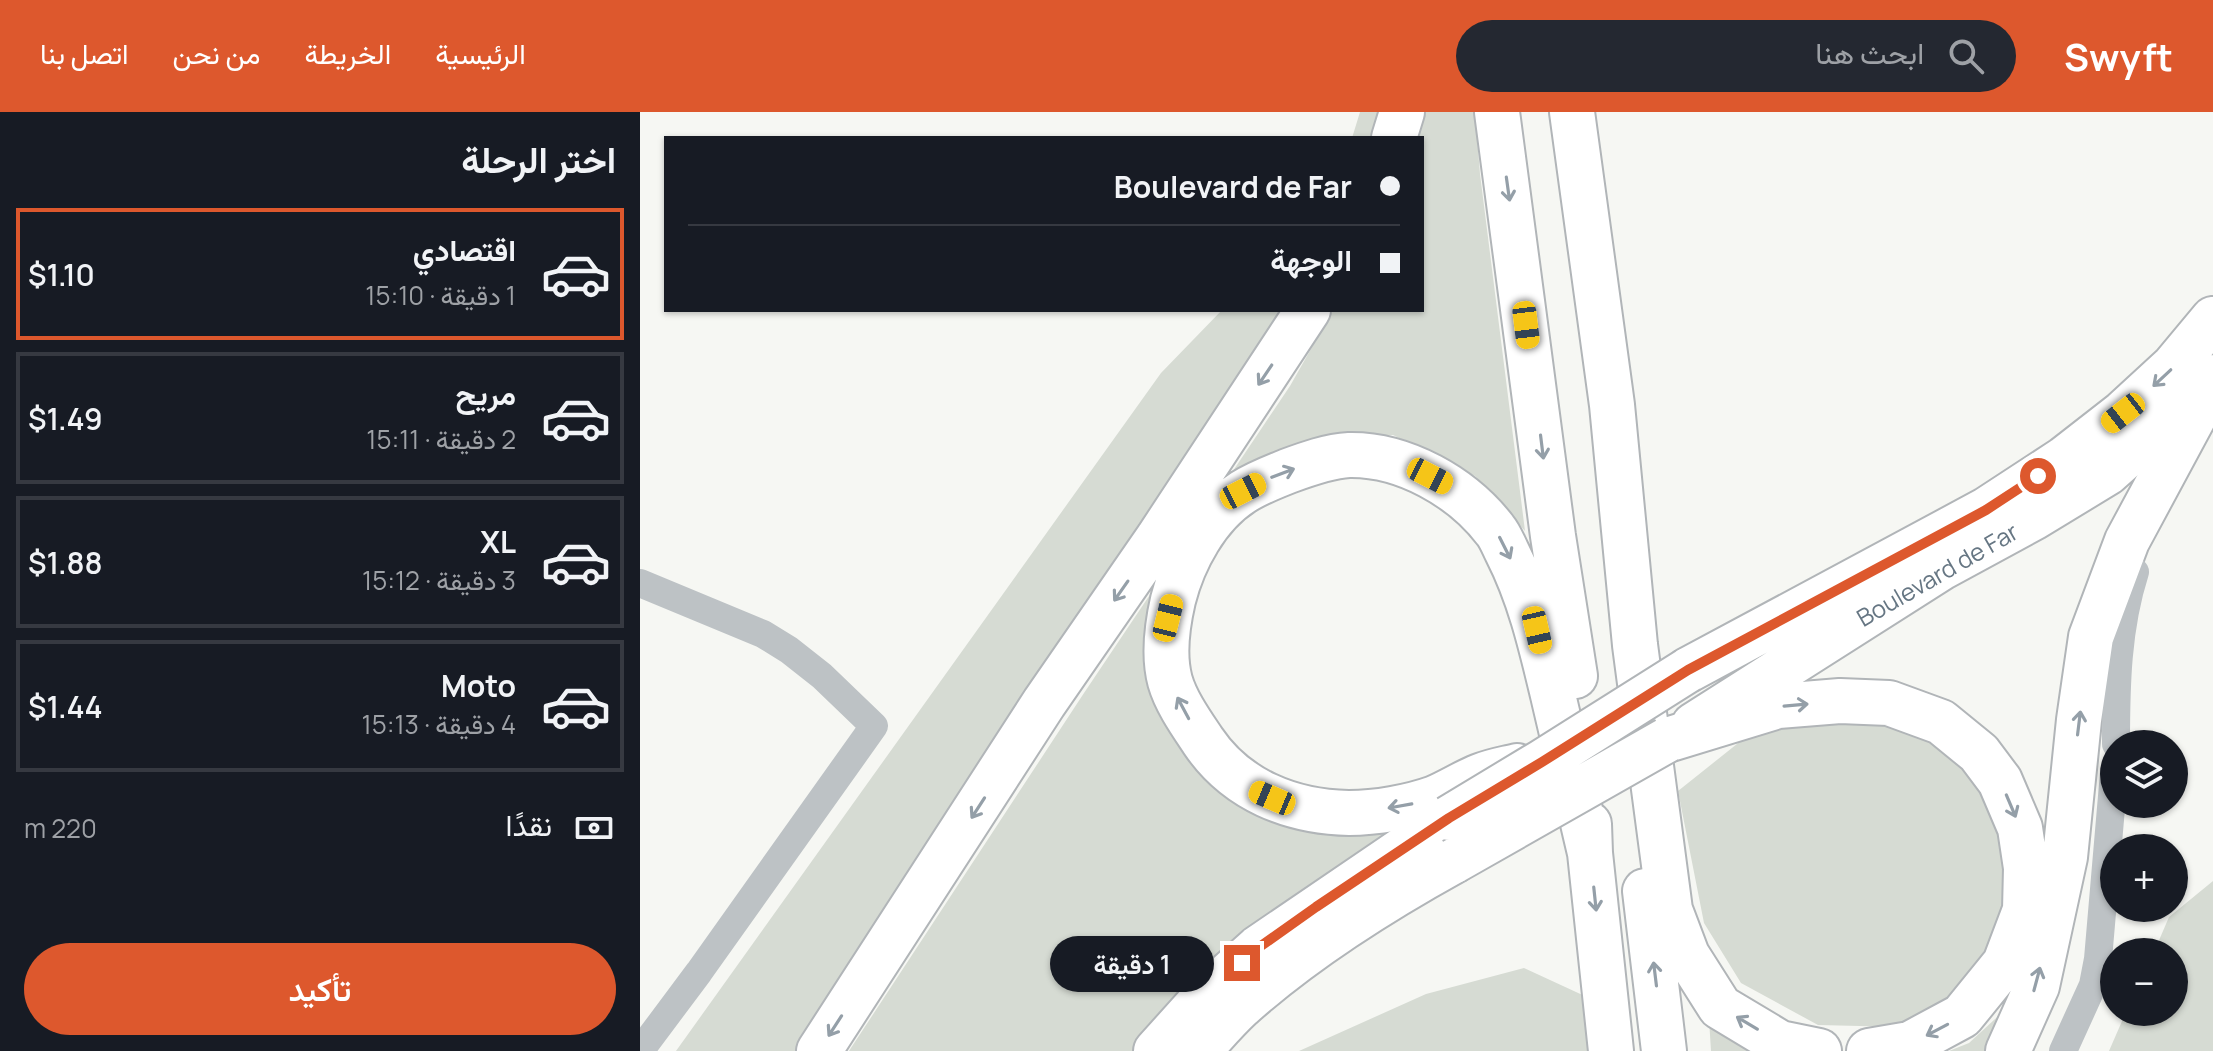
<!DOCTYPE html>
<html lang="ar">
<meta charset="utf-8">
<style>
:root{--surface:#171b24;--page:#242831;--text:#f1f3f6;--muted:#9ea1a6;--line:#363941;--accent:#dd582d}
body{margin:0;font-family:Manrope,Vazirmatn,sans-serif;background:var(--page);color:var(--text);direction:rtl;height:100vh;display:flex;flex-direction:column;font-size:30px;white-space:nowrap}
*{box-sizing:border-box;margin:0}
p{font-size:26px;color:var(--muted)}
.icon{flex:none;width:44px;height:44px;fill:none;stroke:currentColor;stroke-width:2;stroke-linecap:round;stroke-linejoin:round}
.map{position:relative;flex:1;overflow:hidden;direction:ltr}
.details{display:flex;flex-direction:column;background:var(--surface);width:640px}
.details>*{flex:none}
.banner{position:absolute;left:24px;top:24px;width:760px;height:176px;border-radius:0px;box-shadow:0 2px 6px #0004;direction:rtl;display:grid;align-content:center;height:176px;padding:0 24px;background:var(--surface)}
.tools{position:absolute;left:1460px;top:618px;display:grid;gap:16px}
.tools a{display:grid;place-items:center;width:88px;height:88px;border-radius:50%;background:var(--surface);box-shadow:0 2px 6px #0004;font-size:40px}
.end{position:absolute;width:36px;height:36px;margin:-18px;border:10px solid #dd582d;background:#fff;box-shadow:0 0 0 4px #fff}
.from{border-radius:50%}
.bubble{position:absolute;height:56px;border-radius:28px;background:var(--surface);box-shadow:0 2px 6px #0004;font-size:26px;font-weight:600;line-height:56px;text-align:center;direction:rtl}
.car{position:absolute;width:24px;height:48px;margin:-24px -12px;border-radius:10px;box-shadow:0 0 6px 2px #0007;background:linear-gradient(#f5c518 24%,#345 0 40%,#f5c518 0 76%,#345 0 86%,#f5c518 0)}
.banner b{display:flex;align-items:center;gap:28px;height:76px;font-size:30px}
.banner b+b{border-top:2px solid var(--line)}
.banner i{width:20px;height:20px;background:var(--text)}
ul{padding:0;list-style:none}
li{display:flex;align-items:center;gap:24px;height:132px;margin:0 16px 12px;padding:0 8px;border:4px solid var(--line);border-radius:0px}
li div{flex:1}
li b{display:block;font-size:30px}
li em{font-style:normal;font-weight:600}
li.current{border-color:var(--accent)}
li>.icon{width:72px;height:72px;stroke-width:1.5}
h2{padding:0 24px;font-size:36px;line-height:96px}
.pay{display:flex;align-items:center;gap:20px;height:88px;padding:0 24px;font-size:30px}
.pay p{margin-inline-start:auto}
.primary-button{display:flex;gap:16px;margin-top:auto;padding:16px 24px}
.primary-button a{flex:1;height:92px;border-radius:48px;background:var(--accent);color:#fff;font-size:32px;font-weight:600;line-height:92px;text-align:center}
header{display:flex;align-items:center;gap:48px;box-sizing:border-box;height:112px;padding:0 40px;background:var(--accent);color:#fff}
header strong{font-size:38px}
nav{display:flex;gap:44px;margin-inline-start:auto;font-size:28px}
.search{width:560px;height:72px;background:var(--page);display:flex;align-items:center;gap:20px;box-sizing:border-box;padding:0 28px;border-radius:44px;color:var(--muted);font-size:30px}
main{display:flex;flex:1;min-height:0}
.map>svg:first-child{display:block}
</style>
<header>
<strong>Swyft</strong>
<div class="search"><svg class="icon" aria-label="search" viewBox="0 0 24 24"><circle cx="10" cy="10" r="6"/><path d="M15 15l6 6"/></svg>ابحث هنا</div>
<nav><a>الرئيسية</a><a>الخريطة</a><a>من نحن</a><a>اتصل بنا</a></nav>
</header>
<main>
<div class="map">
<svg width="1573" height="939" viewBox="0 0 1573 939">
<rect width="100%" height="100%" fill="#f6f7f3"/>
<!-- green -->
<path fill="#d6dbd3" d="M 720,0 L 741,0 L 735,26 L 712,26 Z
M 785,0 L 835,0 L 840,62 L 885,419 L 835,364 L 753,323 L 679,328 L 612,356 L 528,502 L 547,590 L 611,673 L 773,704 L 605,820 L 493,939 L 209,939 L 444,581 L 650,274 L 693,198 L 782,198 L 782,26 L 777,26 Z
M 582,198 L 655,198 L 177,939 L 36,939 L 521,261 Z
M 1199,607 L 1269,609 L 1314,631 L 1369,729 L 1368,774 L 1356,830 L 1319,879 L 1262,915 L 1178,913 L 1101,871 L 1064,811 L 1038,679 L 1112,620 Z
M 1573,769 L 1573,939 L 1469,939 L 1486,900 L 1534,900 L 1534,840 L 1514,840 L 1529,805 Z
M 884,856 L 949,886 L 954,939 L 659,939 L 786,882 Z
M 1380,884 L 1353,939 L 1309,939 L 1329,931 Z
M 1069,907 L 1118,939 L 1071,939 Z"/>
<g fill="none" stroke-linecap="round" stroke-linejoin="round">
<defs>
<path id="trunk" d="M 1048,558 L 1346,398 L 1424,347 L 1483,301 L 1533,255 L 1573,207
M 1054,613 L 1301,456 L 1393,406 L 1467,361 L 1540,296 L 1569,265
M 516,939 L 569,880 L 618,836 L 809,706
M 559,939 C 572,924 586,908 601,894 C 665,837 738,791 814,749"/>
<path id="motorway" d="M 857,0 L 913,424 L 935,564
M 932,0 L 972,293 L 995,533 L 1030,798 L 1047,843 L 1080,895 L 1140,931 L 1179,939
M 754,26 L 762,0
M 1027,628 L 1138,594 L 1200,589 L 1249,591 L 1301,610 L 1339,641 L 1360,669 L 1380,716 L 1386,756 L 1385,798 L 1365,851 L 1322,904 L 1270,932 L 1229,939
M 877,654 C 865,657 852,659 840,664 C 825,670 811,679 795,686 C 770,695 736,701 709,701 C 651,700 596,678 563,629 C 551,611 536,590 530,569 C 523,543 527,514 533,488 C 543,448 567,403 603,380 C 617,371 633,365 648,359 C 667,352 689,344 709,343 C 764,342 822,375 855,418 C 860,424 863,432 867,440 C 890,485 901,533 913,583 C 925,636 938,688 950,741
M 949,712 L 950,741 L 971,939
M 1005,779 L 1024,939
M 179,939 L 404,591 L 518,426 L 668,198
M 1368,939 L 1397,874 L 1425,745 L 1439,608 L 1451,525 L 1487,429 L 1573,269"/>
</defs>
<!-- trunk casing -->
<use href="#trunk" stroke="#b1b5b8" stroke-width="48"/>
<!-- motorway casing -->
<use href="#motorway" stroke="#b1b5b8" stroke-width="48"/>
<!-- minor -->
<path stroke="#bdc2c5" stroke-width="28" d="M 0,471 L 123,522 L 149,538 L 182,564 L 234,614 L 59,860 L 0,939
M 1476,632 C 1476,574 1477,516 1495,460
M 1423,939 L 1453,873 L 1458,847 L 1474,661"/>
<!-- trunk -->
<use href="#trunk" stroke="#fff" stroke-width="44"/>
<!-- motorway -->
<use href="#motorway" stroke="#fff" stroke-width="44"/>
<defs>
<path id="trunk-bridge" d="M 809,706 L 902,650 L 1048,558
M 814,749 L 1027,628"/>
</defs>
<!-- trunk-bridge casing -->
<use href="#trunk-bridge" stroke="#b1b5b8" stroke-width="48" stroke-linecap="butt"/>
<!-- trunk-bridge -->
<use href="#trunk-bridge" stroke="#fff" stroke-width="44"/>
</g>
<!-- one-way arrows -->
<defs><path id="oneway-shaft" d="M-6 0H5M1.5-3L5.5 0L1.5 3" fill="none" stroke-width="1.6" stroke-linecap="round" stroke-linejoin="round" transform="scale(2)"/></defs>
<g stroke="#949fa8">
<use href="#oneway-shaft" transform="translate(868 77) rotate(82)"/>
<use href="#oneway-shaft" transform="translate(625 263) rotate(124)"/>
<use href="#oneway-shaft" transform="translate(1522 266) rotate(137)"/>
<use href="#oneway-shaft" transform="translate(902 335) rotate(83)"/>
<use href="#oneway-shaft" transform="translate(643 361) rotate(-21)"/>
<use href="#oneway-shaft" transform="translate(865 436) rotate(63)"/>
<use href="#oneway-shaft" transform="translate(481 479) rotate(125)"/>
<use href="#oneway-shaft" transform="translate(1156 593) rotate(-5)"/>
<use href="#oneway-shaft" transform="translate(543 596) rotate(-118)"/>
<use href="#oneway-shaft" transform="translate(1439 611) rotate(-83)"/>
<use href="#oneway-shaft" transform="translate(760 694) rotate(170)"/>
<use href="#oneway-shaft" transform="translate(1371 694) rotate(67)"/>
<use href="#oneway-shaft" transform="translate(338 696) rotate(123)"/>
<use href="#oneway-shaft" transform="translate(955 787) rotate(84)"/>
<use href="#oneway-shaft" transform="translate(1015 862) rotate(-97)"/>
<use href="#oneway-shaft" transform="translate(1397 867) rotate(-75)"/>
<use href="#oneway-shaft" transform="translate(1107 911) rotate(-149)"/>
<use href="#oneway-shaft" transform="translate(195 914) rotate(123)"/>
<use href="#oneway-shaft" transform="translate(1297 918) rotate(152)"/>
</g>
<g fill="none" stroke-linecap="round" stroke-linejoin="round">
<!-- route -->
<path stroke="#dd582d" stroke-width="10" d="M 602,851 L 618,836 L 676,795 L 809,706 L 902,650 L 1048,558 L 1346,398 L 1398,364"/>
</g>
<g text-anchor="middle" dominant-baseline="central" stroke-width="8" stroke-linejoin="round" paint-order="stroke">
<!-- street labels -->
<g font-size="24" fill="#667683" stroke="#fff">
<text transform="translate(1297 462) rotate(-30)">Boulevard de Far</text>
</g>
</g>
</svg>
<div class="tools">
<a><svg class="icon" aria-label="layers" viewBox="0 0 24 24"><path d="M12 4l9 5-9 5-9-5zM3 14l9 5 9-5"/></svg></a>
<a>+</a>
<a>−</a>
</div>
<i class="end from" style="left:1398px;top:364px"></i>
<i class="end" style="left:602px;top:851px"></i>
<div class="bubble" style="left:410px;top:824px;width:164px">1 دقيقة</div>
<i class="car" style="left:886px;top:213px;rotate:173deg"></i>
<i class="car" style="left:1483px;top:301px;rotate:232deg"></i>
<i class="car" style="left:790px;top:364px;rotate:117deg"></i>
<i class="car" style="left:603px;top:379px;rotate:63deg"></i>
<i class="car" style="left:528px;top:506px;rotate:14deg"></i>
<i class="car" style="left:897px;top:518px;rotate:167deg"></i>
<i class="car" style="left:632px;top:686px;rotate:293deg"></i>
<div class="banner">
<b><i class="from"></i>Boulevard de Far</b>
<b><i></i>الوجهة</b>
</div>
</div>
<section class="details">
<h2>اختر الرحلة</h2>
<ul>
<li class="current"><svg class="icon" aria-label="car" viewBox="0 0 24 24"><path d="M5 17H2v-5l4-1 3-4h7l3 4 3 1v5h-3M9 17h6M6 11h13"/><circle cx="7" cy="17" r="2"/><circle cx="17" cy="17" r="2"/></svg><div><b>اقتصادي</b><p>1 دقيقة · 15:10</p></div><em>$1.10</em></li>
<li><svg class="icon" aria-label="car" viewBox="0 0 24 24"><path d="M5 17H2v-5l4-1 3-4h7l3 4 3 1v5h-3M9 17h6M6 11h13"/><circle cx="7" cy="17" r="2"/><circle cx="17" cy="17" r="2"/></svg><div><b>مريح</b><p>2 دقيقة · 15:11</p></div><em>$1.49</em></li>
<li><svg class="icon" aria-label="car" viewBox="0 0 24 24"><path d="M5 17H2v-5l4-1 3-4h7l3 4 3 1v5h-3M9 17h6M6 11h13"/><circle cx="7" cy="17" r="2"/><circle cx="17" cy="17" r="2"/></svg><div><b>XL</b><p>3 دقيقة · 15:12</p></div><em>$1.88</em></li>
<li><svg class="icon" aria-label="car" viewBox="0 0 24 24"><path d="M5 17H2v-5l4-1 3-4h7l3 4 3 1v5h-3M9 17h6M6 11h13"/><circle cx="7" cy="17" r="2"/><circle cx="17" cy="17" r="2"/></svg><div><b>Moto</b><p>4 دقيقة · 15:13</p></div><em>$1.44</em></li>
</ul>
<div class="pay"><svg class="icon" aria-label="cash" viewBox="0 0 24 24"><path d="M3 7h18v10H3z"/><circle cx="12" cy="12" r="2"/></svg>نقدًا<p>220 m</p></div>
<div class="primary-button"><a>تأكيد</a></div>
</section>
</main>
